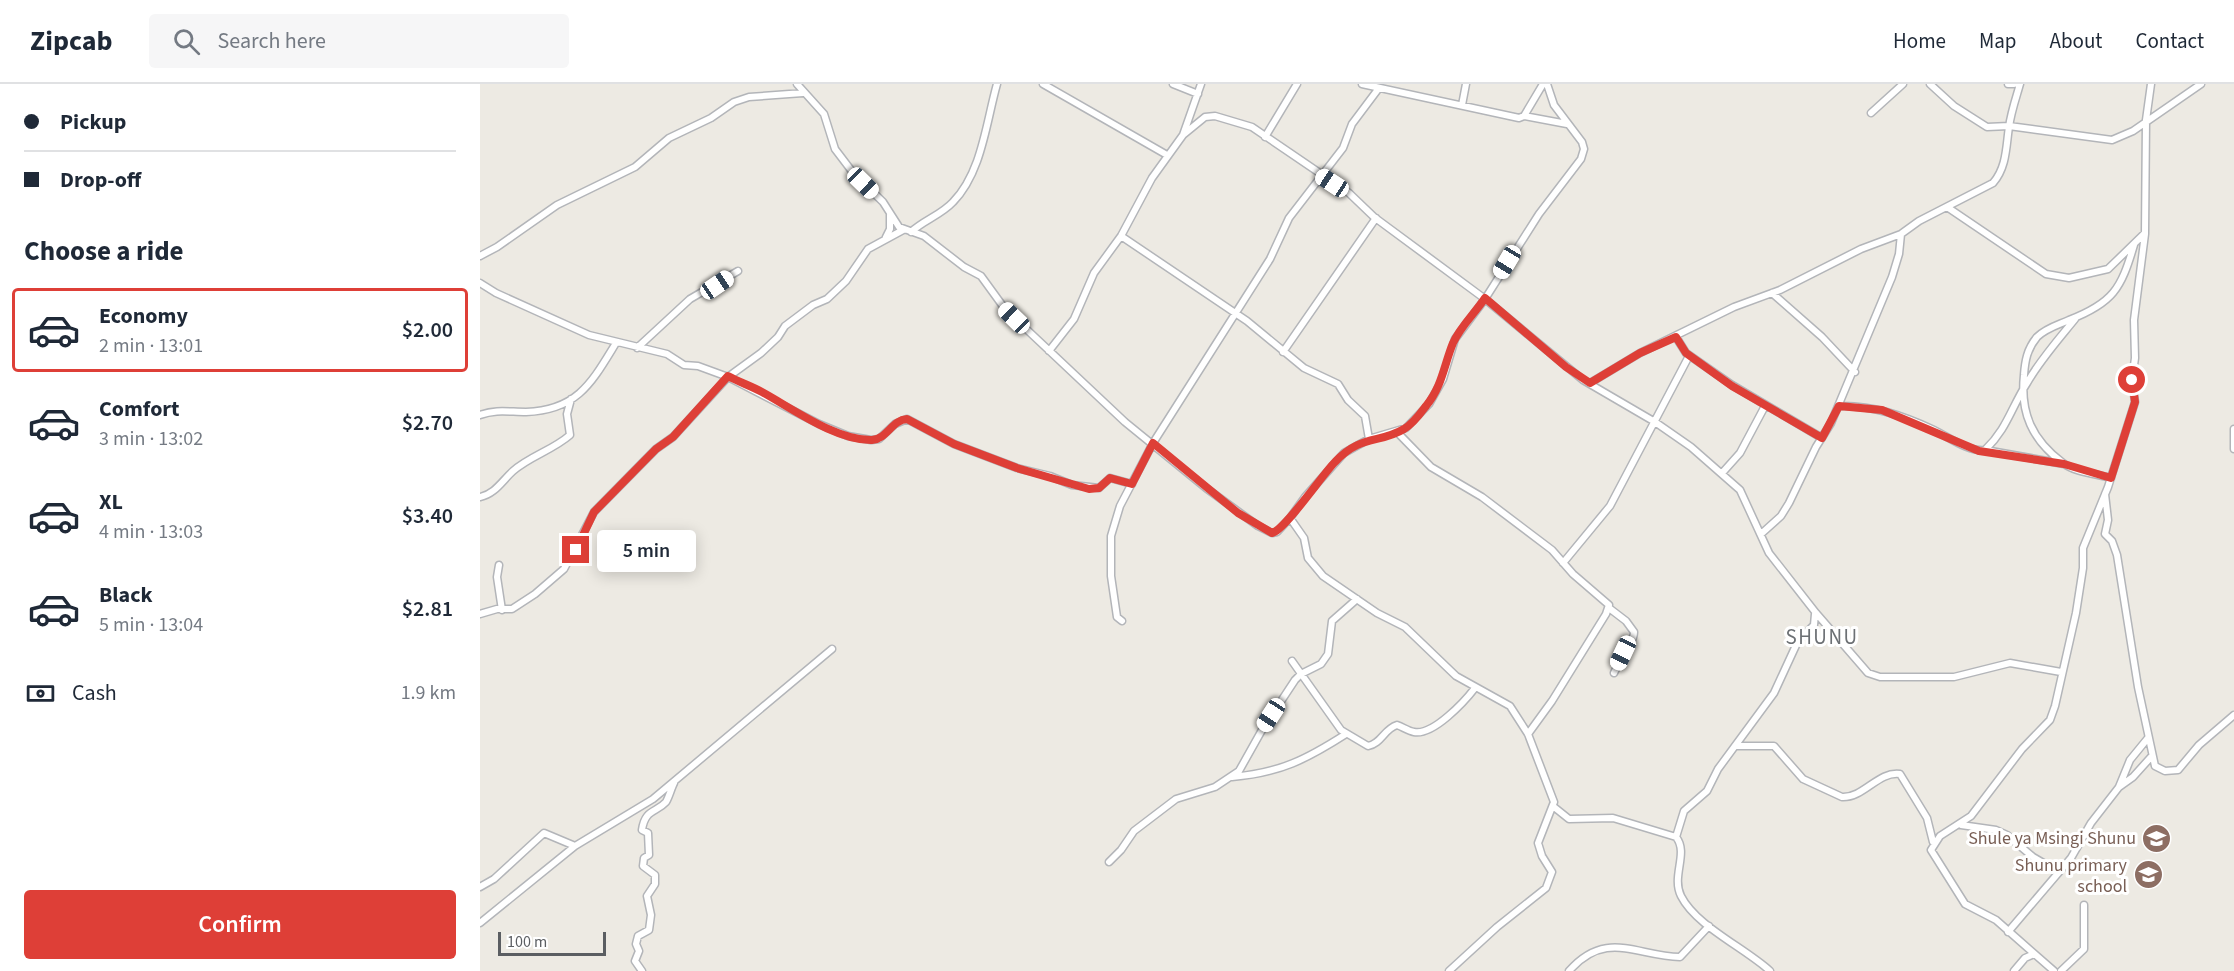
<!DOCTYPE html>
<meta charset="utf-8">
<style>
:root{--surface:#fff;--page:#f6f6f7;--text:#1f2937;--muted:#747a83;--line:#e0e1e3;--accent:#de3f37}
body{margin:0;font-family:"Source Sans 3",sans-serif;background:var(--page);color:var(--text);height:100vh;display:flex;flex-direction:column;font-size:22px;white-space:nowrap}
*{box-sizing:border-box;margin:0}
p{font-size:20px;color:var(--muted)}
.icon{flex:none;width:33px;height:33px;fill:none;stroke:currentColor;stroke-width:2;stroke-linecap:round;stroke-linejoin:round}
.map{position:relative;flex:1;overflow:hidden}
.details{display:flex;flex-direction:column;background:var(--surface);width:480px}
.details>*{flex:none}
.banner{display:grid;align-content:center;height:132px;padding:0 24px;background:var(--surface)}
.scale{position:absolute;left:18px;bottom:15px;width:108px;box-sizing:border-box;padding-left:6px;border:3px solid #5b5e62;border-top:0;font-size:16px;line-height:21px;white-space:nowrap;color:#5b5e62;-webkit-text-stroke:4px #fff;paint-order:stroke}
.end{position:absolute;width:27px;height:27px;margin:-14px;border:8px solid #de3f37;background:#fff;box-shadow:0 0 0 3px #fff}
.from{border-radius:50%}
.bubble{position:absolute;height:42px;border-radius:6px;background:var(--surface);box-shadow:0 3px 15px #0003;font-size:20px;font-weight:600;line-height:42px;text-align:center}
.car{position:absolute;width:18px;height:36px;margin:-18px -9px;border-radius:8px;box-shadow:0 0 4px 2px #0007;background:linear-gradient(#fff 24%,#345 0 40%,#fff 0 76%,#345 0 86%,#fff 0)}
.banner b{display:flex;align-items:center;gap:21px;height:57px;font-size:22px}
.banner b+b{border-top:2px solid var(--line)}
.banner i{width:15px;height:15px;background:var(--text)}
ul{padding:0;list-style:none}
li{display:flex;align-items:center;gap:18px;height:84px;margin:0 12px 9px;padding:0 12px;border:3px solid transparent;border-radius:6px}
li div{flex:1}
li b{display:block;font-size:22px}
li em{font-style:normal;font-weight:600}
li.current{border-color:var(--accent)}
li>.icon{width:54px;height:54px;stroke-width:1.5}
h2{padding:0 24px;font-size:27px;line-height:72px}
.pay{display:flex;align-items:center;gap:15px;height:66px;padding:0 24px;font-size:22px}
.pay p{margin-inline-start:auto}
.primary-button{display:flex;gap:12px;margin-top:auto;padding:12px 24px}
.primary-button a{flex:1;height:69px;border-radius:6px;background:var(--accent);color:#fff;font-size:24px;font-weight:600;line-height:69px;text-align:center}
header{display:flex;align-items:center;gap:36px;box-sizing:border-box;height:84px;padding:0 30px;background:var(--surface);border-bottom:2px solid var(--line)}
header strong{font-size:28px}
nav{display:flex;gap:33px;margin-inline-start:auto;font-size:21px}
.search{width:420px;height:54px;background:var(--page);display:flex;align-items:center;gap:15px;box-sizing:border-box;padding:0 21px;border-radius:6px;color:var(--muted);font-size:22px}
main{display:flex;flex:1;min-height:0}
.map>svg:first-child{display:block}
</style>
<header>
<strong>Zipcab</strong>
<div class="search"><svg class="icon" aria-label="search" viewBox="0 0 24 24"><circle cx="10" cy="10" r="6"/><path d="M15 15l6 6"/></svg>Search here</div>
<nav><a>Home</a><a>Map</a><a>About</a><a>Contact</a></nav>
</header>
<main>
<section class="details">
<div class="banner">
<b><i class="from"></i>Pickup</b>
<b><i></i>Drop-off</b>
</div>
<h2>Choose a ride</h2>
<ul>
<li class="current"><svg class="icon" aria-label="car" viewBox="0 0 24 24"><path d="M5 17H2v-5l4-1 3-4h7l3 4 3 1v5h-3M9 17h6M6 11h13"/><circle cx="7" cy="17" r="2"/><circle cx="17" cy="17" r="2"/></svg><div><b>Economy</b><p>2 min · 13:01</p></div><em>$2.00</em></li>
<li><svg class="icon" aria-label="car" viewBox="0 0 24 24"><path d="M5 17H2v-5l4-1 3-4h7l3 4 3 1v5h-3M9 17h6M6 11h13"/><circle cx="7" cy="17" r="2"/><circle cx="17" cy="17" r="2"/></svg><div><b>Comfort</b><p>3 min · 13:02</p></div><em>$2.70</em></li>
<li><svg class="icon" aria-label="car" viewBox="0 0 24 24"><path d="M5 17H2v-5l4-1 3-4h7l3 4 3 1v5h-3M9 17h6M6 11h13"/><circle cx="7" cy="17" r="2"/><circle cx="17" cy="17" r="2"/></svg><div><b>XL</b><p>4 min · 13:03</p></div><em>$3.40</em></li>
<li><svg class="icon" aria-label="car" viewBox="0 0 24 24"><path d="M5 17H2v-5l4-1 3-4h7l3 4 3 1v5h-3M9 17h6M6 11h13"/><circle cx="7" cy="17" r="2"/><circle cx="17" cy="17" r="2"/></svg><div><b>Black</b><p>5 min · 13:04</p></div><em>$2.81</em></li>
</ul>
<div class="pay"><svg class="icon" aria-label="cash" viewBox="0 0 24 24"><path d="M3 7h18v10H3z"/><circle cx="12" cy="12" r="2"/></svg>Cash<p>1.9 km</p></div>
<div class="primary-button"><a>Confirm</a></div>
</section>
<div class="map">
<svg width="1754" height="887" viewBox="0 0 1754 887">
<rect width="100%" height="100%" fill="#edeae3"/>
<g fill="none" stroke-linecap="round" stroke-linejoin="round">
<defs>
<path id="minor" d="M 317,0 L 344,30 L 355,65 L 374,90 L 403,118 L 419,143 L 444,152 L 484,183 L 501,192 L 525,225 L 645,338 L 726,404 L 778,442 L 792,449 L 797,448 L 810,434 L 825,413 L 864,369 L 889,355 L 926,344 L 949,320 L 963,295 L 975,255 L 1005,215 L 1059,130 L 1101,75 L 1104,65 L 1102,58 L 1074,21 L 1067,0
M 563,0 L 687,71
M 693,0 L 718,10
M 882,0 L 1039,34 L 1044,32 L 1063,0
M 1450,0 L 1474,22 L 1507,43 L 1529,42 L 1632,56 L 1653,47 L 1721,0
M 1528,0 L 1534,0
M 982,21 L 986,0
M 1391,29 L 1423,0
M 1044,32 L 1087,40
M 703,51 L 725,33 L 735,32 L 772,43 L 869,109 L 894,133 L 1005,215 L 1103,296 L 1175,338 L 1211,363 L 1260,406 L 1289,469 L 1336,529 L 1388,589 L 1400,593 L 1474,593 L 1530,579 L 1581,588
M 785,53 L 817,0
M 1467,123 L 1566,190 L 1589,194 L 1628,185 L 1664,150
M 431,148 C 444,136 461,131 473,118 C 502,88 506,39 517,0
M 641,152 L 767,237 L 824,284 L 858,300 L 868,316 L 885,332 L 889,355
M 406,153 L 410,145 L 410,131
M 0,172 L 17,163 L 77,121 L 155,83 L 189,54 L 231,34 L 254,18 L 269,13 L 323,9
M 0,199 L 16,209 L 109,251 L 187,270 L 204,281 L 218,282 L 248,293 L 339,340 L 368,352 L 391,356 L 399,355 L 415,340 L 427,335 L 474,360 L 537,384 L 570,392 L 592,401 L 619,404 L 630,394 L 652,400
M 1292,209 L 1342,253 L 1375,288
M 1196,253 L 1206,269 L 1252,301 L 1342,354
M 157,264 L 210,215 L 258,187
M 569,267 L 594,235 L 614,189 L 641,152 L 672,94 L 703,51 L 721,0
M 803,268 L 896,134
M 1110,299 L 1160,269 L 1254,223 L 1300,206 L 1381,165 L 1421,150 L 1439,137 L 1513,99 C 1527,83 1526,62 1529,43 C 1531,28 1536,14 1540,0
M 1359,322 C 1393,321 1424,332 1454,346 C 1469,353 1488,368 1505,366 C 1527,345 1531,324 1547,299 C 1560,276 1578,256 1595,235
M 0,331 C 16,325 29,328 46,328 C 98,326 112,298 136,259
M 1754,345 L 1754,365
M 917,348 L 951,383 L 1002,413 L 1072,466 L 1093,490 L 1129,521 L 1126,530 L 1072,617 L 1048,650
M 1505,366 L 1584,380
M 1243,388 L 1260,369 L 1285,322
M 1631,394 C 1617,390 1594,388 1583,379 C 1552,356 1540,329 1544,291 C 1545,277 1547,265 1557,253 C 1566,244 1578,241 1589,236 C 1633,219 1641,205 1654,161
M 1625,410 L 1628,436 L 1625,450 L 1632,457 L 1637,471 L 1658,603 L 1675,682 L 1685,687 L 1698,686 L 1719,661 L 1754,631
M 0,413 C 15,410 22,397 33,387 C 50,372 73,366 90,351 L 87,330 L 91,315
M 810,434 L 824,454 L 828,474 L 843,492 L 897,529 L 925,543 L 976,592 L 1030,622 L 1048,650 L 1074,718 L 1058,759 L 1062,772 L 1072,788 L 1066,804 L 1017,843 L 969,887
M 1281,450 L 1301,432 L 1309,419 L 1336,363 L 1351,339 L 1412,193 L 1419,170 L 1421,150
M 1083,479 L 1130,422 L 1209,272
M 19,481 L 17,493 L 22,526
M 1129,524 L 1146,537 L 1154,548 C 1154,559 1139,577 1134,589
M 0,530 L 17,525 L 32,525 L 55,510 L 84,485 L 114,428 L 176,365 L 193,353 L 248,293 L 281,269 L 298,253 L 305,242 L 333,221 L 347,215 L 366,197 L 388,165 L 423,146
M 642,537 L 637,533 L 631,492 L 631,452 L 640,422 L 673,359 L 790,175 L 809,134 L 863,64 L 872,40 L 899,4
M 812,577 L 861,646 L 888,662 C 901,660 904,645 917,641 C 923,643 928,647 934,648 C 953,652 985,617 995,604
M 1255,662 L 1294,662 L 1323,695 L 1362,713 C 1384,714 1398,687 1420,690 L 1447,734 L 1453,758
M 752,693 C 800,689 827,675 866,650
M 1639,703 L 1653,693 L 1671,673
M 1074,723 L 1089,735 L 1133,734 L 1196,753 C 1209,769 1191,792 1201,812 C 1216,842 1265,864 1290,887
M 1481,741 L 1516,746 L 1527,751 L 1553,773 L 1577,787
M 1196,753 L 1204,727 L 1227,707 L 1238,685 L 1294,609 L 1318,557 L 1334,541 L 1335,530
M 629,778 L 641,766 L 654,747 L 696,715 L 735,703 L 759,687 L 782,646 L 815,596 L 821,590 L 841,580 L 848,570 L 852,537 L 877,515
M 0,803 L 14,795 L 64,749 L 95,762 L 173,715 L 352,565
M 0,839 L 95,762
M 1528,848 L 1591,774 L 1611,739 L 1639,703 L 1650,676 L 1668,654
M 162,887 L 155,877 L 159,867 L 156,860 L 158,852 L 169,846 L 171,831 L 167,812 L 175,800 L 175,791 L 163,782 L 164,774 L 169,771 L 168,749 L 162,746 C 165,725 176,729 186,718 C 189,713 191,705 194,699
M 1089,887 C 1126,845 1156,872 1200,873 L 1229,842
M 1534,887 L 1545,874 L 1554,870
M 1574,887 L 1516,836 L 1485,820 L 1451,766 L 1460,752 L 1491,732 L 1542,665 L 1570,636 L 1575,622 L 1596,529 L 1603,484 L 1603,464 L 1628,403 L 1655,318 L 1652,296 L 1655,274 L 1654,236 L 1665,150 L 1666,36 L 1671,0
M 1581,887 L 1604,865 L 1604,821"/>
</defs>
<!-- minor casing -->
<use href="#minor" stroke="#b3b5b9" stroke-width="9"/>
<!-- minor -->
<use href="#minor" stroke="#fff" stroke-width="6"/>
</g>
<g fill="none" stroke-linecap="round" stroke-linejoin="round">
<!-- route -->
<path stroke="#de3f37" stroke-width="8" d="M 96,466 L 114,428 L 176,365 L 193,353 L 248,292 C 259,298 271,302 282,308 C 313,325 357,357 392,356 C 407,355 412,336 427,335 L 474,360 L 537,384 L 609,405 L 619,404 L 630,394 L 652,400 L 673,359 L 758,429 L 792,449 C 805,446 842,391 855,378 C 881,350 899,360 924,345 C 933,340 940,330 946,322 C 962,303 964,281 973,259 C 980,243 995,229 1005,214 L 1086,283 L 1110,299 L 1160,269 L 1196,253 L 1206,269 L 1252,302 L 1342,354 L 1359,322 L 1402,326 L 1499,367 L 1584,380 L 1631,394 L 1655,318 L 1652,296"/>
</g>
<!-- icons -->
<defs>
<symbol id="school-disc" viewBox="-11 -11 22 22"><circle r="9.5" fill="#8d6e63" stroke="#fff"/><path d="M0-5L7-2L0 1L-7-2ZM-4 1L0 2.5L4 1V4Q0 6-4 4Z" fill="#fff"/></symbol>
</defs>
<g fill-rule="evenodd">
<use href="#school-disc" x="1660" y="738" width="33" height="33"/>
<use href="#school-disc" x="1652" y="774" width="33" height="33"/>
</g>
<g text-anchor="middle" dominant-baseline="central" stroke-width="6" stroke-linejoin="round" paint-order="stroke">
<!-- education labels -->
<g font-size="18" fill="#785e54" stroke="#fff" text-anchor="end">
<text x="1656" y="754">Shule ya Msingi Shunu</text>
<text x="1647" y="781">Shunu primary<tspan x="1647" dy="21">school</tspan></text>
</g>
<!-- quarter labels -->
<g font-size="21" letter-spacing="1.5" fill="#6c7074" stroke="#fff">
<text x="1342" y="553">SHUNU</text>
</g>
</g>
</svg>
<div class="scale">100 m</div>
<i class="end from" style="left:1652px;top:296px"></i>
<i class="end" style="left:96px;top:466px"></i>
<div class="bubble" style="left:117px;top:446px;width:99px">5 min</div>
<i class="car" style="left:383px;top:99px;rotate:134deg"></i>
<i class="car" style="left:852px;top:99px;rotate:303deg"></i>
<i class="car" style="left:1027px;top:178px;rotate:211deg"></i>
<i class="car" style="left:237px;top:201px;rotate:56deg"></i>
<i class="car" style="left:534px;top:234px;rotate:314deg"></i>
<i class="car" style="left:1143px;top:569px;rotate:205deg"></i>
<i class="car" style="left:791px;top:631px;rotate:213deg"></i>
</div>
</main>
